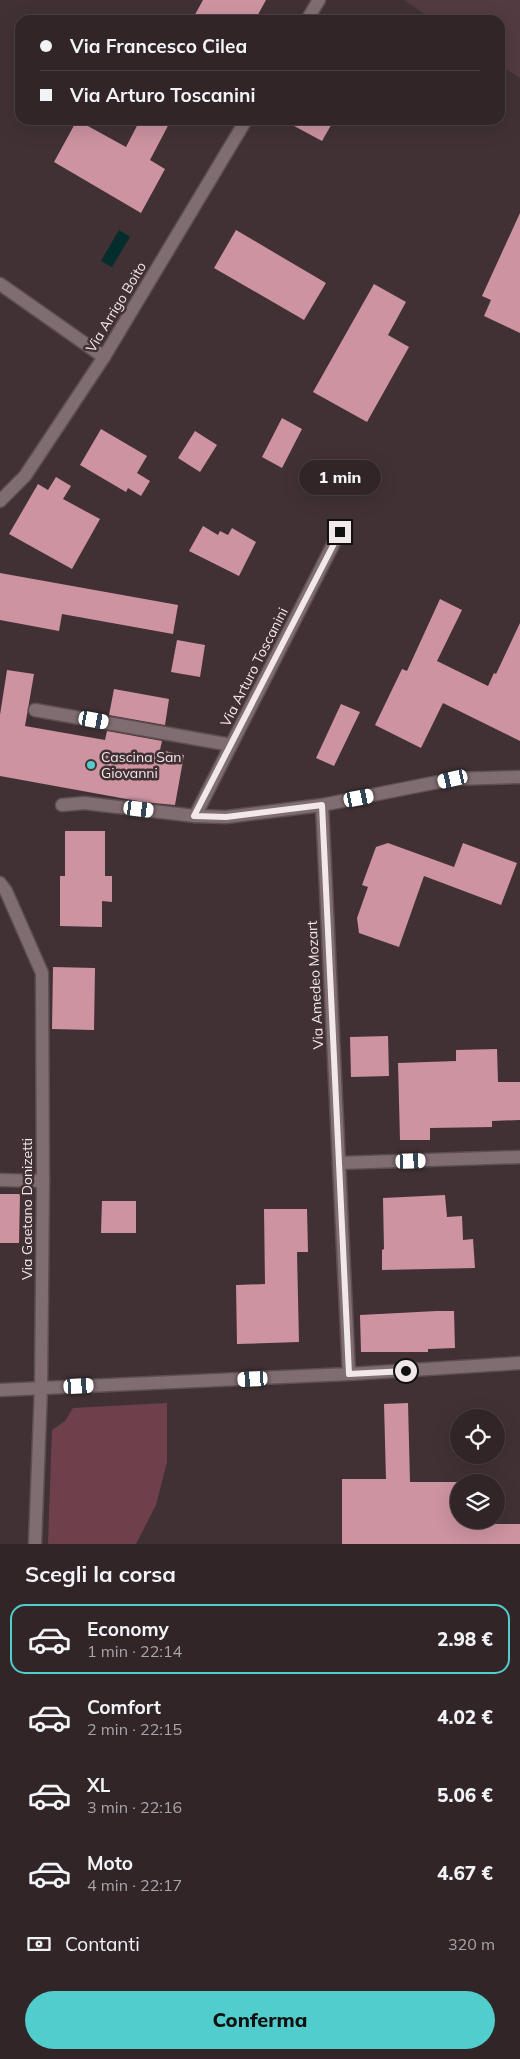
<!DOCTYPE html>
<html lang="it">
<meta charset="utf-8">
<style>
:root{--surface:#312528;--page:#392d30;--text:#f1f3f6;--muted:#a8a5a8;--line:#4c4245;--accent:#52cdcd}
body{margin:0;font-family:Mulish,sans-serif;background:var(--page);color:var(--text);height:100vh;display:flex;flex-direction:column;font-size:19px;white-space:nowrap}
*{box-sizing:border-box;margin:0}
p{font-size:16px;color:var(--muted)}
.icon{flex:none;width:28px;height:28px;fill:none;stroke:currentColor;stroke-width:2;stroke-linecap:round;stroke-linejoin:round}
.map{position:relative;height:1544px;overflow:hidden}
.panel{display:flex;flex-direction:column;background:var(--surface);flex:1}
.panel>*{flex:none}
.banner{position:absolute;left:15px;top:15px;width:490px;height:110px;border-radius:15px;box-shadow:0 5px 20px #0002,0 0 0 1px var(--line);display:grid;align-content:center;height:110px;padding:0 25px;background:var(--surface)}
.controls{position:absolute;left:450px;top:1409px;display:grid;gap:10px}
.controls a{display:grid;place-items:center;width:55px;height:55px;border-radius:50%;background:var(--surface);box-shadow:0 5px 20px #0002,0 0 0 1px var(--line);font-size:25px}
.end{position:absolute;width:22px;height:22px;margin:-11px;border:6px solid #f2e7e9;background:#111;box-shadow:0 0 0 2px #111}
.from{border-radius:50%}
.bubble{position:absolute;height:35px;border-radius:18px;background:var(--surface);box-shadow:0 5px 20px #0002,0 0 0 1px var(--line);font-size:16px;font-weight:800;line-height:35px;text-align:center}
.car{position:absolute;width:15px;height:30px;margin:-15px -8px;border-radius:6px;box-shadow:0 0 4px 1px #0007;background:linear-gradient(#fff 24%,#345 0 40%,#fff 0 76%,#345 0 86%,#fff 0)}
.banner b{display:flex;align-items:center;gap:18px;height:48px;font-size:19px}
.banner b+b{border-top:1px solid var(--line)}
.banner i{width:12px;height:12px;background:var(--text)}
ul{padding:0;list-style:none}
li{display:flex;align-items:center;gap:15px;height:70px;margin:0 10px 8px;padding:0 15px;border:2px solid transparent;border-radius:15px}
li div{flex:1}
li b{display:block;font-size:19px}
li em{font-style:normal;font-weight:800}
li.active{border-color:var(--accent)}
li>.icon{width:45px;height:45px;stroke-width:1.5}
h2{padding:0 25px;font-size:22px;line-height:60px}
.pay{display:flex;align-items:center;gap:12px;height:55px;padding:0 25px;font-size:19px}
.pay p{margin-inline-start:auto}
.primary-button{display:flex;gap:10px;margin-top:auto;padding:10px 25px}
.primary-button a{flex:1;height:58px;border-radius:30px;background:var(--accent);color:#111;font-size:20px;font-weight:800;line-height:58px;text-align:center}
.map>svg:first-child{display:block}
</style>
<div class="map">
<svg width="520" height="1544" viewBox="0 0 520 1544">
<rect width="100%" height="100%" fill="#413135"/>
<!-- built -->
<path fill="#523b41" d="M 404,0 L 520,0 L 520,78 L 500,65 L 500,20 L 433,20 Z"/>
<!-- green -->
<path fill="#6e404c" d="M 167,1403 L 167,1462 L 156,1505 L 136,1544 L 48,1544 L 52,1430 L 65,1421 L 73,1408 Z"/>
<!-- water -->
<path fill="#042d2d" d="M 119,230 L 130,237 L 112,267 L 101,261 Z"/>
<!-- building -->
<path fill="#cd93a1" d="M 203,0 L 266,0 L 255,20 L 192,20 Z
M 77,120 L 126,147 L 140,120 L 171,120 L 150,160 L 165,169 L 141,213 L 54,162 Z
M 283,120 L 334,120 L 322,141 Z
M 520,213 L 520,333 L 484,316 L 491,300 L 482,296 Z
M 236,230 L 326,283 L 304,320 L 214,268 Z
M 374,284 L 406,302 L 388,335 L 409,347 L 367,422 L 313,392 Z
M 282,418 L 302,429 L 282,468 L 262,457 Z
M 101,429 L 147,456 L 137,473 L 150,481 L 141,496 L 128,488 L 126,492 L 80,465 Z
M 195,431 L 217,445 L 200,472 L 178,458 Z
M 56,477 L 71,486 L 63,499 L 100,519 L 72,569 L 9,534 L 38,484 L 48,490 Z
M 203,526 L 218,535 L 220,531 L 228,535 L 232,528 L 256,542 L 239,576 L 189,551 Z
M 0,573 L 178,605 L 173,634 L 62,614 L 59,631 L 0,620 Z
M 440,599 L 462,610 L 437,661 L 488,686 L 494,673 L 496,674 L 520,623 L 520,741 L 443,703 L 421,748 L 375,725 L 402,669 L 407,671 Z
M 177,640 L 205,645 L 200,677 L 171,672 Z
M 7,670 L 34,674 L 25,726 L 105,740 L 107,731 L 162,741 L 160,750 L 184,755 L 175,805 L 143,802 L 0,776 L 0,715 Z
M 114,689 L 169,699 L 165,725 L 109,715 Z
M 341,704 L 360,712 L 334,766 L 316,758 Z
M 65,831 L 105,831 L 105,876 L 112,876 L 112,902 L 102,901 L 102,927 L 60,926 L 60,876 L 65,876 Z
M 388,843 L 454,867 L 463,843 L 517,863 L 501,905 L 424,876 L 399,947 L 359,933 L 357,918 L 368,887 L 362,885 L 376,847 Z
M 53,967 L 95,968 L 94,1030 L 52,1029 Z
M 388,1036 L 389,1076 L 351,1077 L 350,1037 Z
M 497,1049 L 498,1082 L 520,1082 L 520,1120 L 492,1121 L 492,1127 L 430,1128 L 430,1140 L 400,1140 L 398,1063 L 456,1061 L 456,1050 Z
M 0,1194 L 20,1194 L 19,1243 L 0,1243 Z
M 445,1195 L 447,1217 L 462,1216 L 463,1240 L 473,1239 L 475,1268 L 382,1270 L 382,1250 L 384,1249 L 383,1198 Z
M 102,1201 L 136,1201 L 136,1233 L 101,1233 Z
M 264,1209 L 307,1209 L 308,1252 L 297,1252 L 299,1342 L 237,1344 L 236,1285 L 265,1284 Z
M 437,1311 L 454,1311 L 455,1348 L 428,1349 L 428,1352 L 361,1352 L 360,1315 Z
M 408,1403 L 410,1482 L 459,1482 L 459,1520 L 466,1520 L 466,1524 L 520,1524 L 520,1544 L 342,1544 L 342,1479 L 386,1479 L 384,1404 Z"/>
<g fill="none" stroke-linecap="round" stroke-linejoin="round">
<defs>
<path id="lane" d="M 0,284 L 104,357
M 35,710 L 231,745
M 195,816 L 340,531
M 339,1163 L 520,1157"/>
<path id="street" d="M 307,20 L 319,0
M 0,501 L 25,476 L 104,357 L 246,120
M 62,805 L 84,803 L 195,816 L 226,817 L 322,805 L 453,779 L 520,777
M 322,805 L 349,1374
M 0,1180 L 43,1181
M 0,1390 L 349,1374 L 520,1363"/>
<path id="secondary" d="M 0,883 L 6,891 L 42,973 L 43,1181 L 41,1388 L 35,1544"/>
</defs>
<!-- lane casing -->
<use href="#lane" stroke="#5d4f51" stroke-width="15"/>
<!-- street casing -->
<use href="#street" stroke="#5d4f51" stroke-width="15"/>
<!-- secondary casing -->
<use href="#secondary" stroke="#5d4f51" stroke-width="15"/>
<!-- lane -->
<use href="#lane" stroke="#806d71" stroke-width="12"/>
<!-- street -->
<use href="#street" stroke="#806d71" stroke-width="12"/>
<!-- secondary -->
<use href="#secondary" stroke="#806d71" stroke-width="12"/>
</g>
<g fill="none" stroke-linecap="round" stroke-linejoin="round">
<!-- route -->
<path stroke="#f2e7e9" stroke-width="6" d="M 340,532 L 194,816 L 226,817 L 322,805 L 349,1374 L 406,1371"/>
</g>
<!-- markers -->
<circle fill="#52cdcd" stroke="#413135" stroke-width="2" cx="91" cy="765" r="5"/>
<g text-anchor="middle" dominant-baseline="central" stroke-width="5" stroke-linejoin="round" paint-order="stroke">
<!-- street labels -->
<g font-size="14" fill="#f2e7e9" stroke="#413135">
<text transform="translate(116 307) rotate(-59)">Via Arrigo Boito</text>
<text transform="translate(254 667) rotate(-63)">Via Arturo Toscanini</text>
<text transform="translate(315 985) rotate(-93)">Via Amedeo Mozart</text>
<text transform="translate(27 1209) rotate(-90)">Via Gaetano Donizetti</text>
</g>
<!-- poi labels -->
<g font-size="14" fill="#f2e7e9" stroke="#413135" text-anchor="start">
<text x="101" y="757">Cascina San<tspan x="101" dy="16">Giovanni</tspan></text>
</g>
</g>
</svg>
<div class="controls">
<a><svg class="icon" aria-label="locate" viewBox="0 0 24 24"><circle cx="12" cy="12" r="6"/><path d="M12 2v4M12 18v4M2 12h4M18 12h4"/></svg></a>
<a><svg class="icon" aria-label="layers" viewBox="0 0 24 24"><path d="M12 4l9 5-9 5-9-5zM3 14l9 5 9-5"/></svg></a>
</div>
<i class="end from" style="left:406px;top:1371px"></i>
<i class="end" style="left:340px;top:532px"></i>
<div class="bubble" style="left:299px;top:460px;width:82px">1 min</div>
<i class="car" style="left:94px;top:720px;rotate:100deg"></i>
<i class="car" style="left:453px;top:779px;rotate:257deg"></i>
<i class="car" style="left:359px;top:798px;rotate:79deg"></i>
<i class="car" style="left:139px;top:809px;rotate:97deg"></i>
<i class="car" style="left:411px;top:1161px;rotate:88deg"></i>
<i class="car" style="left:253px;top:1379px;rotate:267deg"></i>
<i class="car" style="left:79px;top:1386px;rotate:87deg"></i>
<div class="banner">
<b><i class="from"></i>Via Francesco Cilea</b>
<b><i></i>Via Arturo Toscanini</b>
</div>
</div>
<section class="panel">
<h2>Scegli la corsa</h2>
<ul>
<li class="active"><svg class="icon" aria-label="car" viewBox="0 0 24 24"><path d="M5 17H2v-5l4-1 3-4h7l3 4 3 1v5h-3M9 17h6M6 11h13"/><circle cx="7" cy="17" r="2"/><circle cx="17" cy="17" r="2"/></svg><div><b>Economy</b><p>1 min · 22:14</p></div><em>2.98 €</em></li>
<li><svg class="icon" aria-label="car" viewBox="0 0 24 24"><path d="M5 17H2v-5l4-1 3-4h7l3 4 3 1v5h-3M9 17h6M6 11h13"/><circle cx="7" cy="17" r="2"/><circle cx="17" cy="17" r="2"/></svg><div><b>Comfort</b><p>2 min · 22:15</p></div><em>4.02 €</em></li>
<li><svg class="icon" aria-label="car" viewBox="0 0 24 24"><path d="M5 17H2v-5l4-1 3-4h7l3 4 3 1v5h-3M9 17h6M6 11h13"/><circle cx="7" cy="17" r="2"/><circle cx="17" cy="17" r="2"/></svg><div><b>XL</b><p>3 min · 22:16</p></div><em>5.06 €</em></li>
<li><svg class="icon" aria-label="car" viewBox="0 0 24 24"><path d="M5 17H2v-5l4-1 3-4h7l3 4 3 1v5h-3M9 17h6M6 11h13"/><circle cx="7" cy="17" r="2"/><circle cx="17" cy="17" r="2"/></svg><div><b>Moto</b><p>4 min · 22:17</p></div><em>4.67 €</em></li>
</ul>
<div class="pay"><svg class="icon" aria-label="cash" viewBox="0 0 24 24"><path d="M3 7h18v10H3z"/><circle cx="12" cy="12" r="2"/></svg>Contanti<p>320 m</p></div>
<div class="primary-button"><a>Conferma</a></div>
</section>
